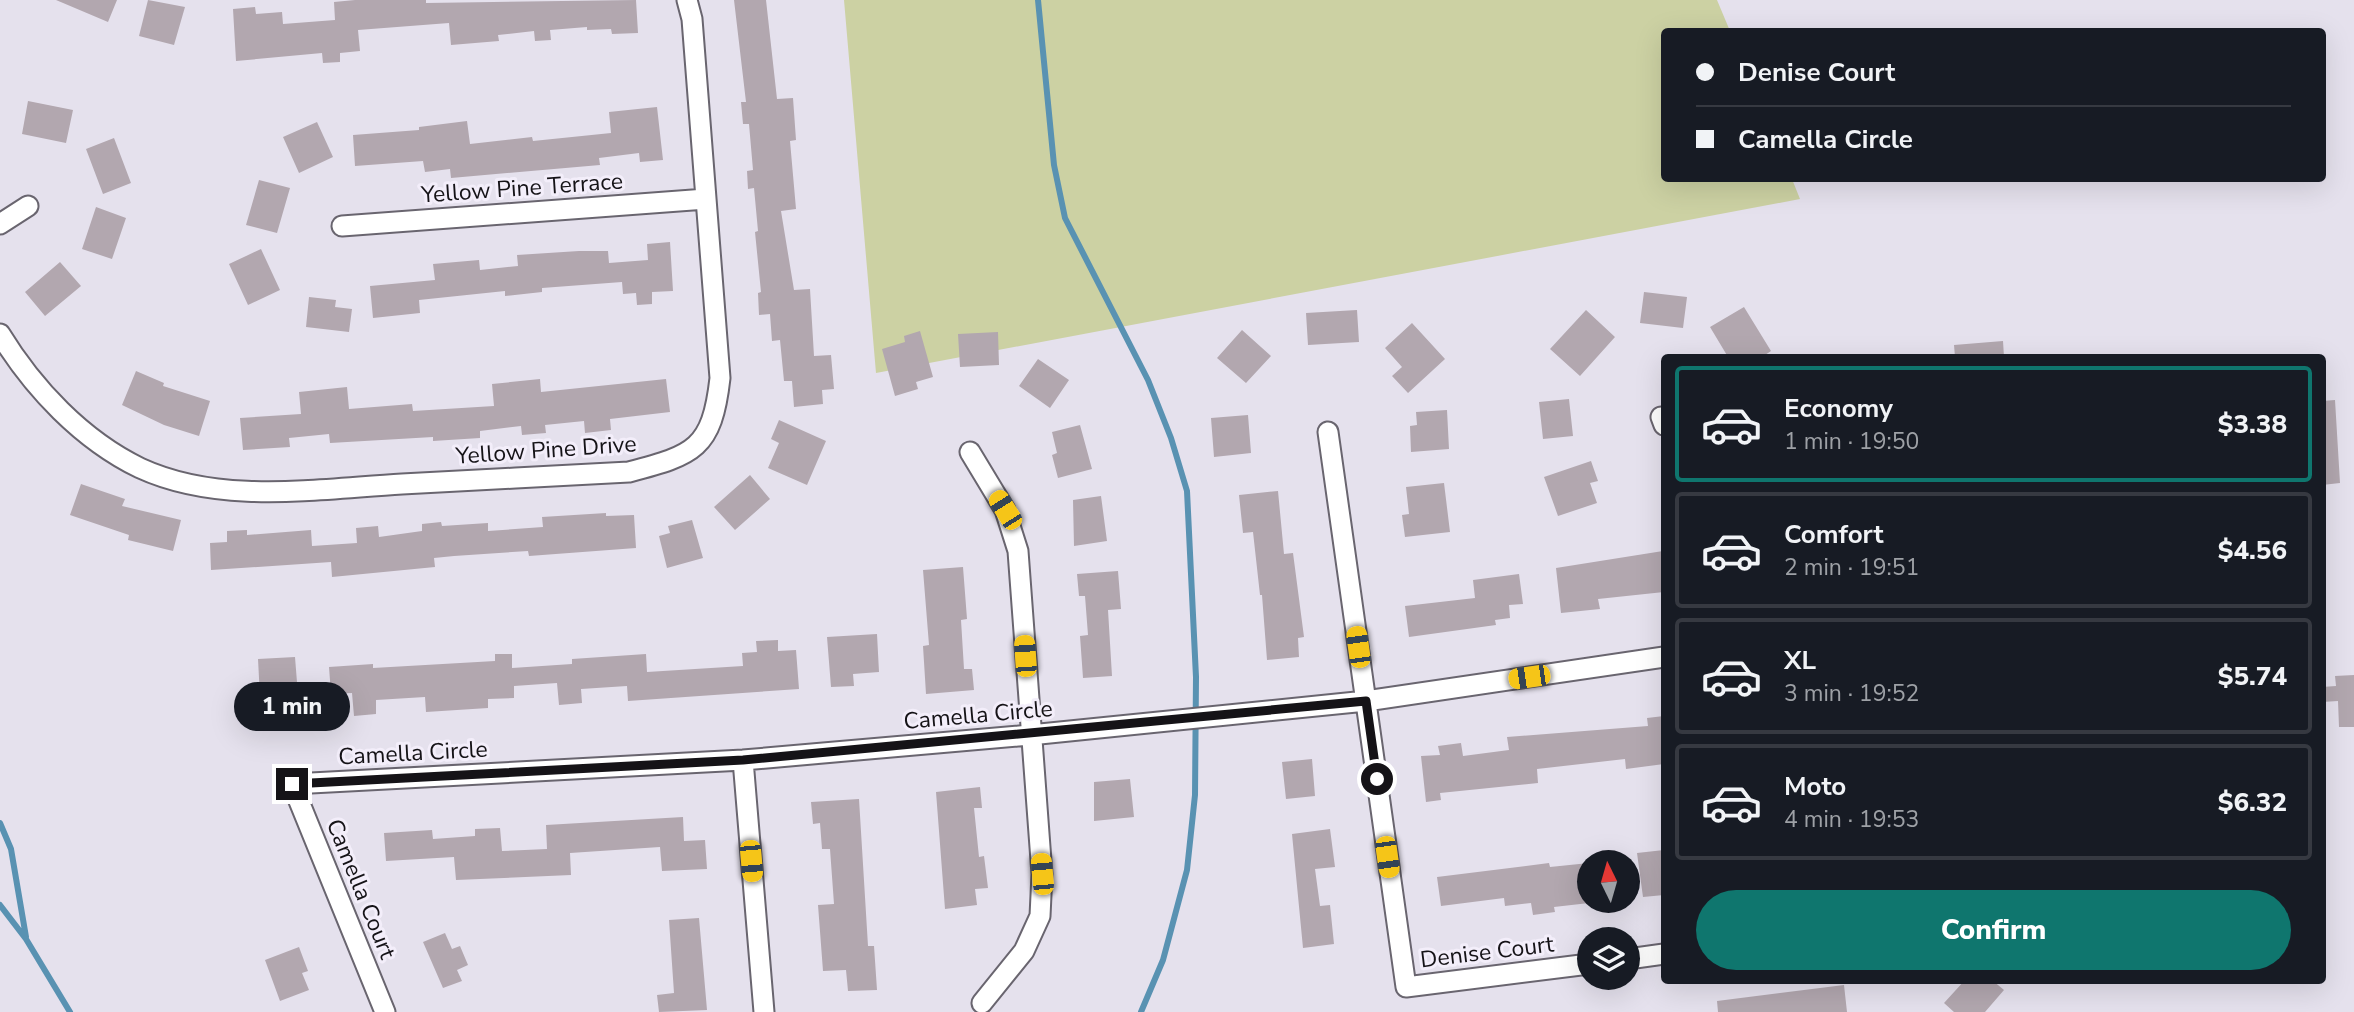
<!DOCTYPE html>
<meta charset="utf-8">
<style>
:root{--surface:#171b24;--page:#20242c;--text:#f1f3f6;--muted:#9ea1a6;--line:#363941;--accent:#0f766e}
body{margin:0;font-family:"Nunito Sans",sans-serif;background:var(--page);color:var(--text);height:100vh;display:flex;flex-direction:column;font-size:26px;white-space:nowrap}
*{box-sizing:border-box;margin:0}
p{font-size:23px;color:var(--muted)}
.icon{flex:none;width:38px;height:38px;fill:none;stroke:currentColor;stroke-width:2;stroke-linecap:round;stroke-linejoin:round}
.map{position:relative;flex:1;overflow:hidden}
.drawer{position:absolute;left:1661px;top:354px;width:665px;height:630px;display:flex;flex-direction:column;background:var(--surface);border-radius:7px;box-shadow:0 7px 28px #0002}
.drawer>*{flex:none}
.guide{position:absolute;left:1661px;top:28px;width:665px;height:154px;border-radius:7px;box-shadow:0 7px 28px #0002;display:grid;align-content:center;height:154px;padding:0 35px;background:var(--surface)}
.needle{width:46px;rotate:355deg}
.controls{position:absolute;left:1577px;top:850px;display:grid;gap:14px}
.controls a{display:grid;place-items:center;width:63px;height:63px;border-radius:50%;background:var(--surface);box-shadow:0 7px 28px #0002;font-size:35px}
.end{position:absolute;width:32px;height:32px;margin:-16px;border:9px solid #151317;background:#fff;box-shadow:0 0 0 4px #fff}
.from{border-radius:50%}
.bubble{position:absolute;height:49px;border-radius:24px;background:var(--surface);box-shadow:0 7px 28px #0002;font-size:23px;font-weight:800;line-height:49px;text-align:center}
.car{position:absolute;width:21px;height:42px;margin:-21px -10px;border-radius:9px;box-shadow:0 0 5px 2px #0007;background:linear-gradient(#f5c518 24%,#345 0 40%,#f5c518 0 76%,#345 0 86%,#f5c518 0)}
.guide b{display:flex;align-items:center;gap:24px;height:66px;font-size:26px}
.guide b+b{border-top:2px solid var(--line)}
.guide i{width:18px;height:18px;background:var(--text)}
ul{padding:12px 0 0;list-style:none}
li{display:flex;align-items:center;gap:21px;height:116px;margin:0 14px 10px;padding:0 21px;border:4px solid var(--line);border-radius:7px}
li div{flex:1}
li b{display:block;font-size:26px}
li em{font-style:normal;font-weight:800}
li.current{border-color:var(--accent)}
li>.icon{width:63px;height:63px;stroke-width:1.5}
.action{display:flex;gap:14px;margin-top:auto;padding:14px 35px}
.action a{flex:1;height:80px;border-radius:42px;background:var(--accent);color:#fff;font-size:28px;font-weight:800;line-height:80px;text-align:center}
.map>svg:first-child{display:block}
</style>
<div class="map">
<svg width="2354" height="1012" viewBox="0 0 2354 1012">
<rect width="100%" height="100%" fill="#e5e1ed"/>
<!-- green -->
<path fill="#ccd1a3" d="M 844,0 L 1717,0 L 1730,31 L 1664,32 L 1664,178 L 1792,179 L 1800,199 L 876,373 Z"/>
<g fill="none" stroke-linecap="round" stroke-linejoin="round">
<!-- stream -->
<path stroke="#5992b2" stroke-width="6" d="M 1038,0 L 1054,165 L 1065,218 L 1148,380 L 1171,438 L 1187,491 L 1196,677 L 1195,795 L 1187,870 L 1163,960 L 1141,1012
M 0,823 L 11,849 L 26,937
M 0,905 L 26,939 L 70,1012"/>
</g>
<!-- building -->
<path fill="#b2a7af" d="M 56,0 L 117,0 L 108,22 Z
M 148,0 L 185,7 L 174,45 L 139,36 Z
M 355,0 L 426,0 L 426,3 L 636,0 L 638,33 L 612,34 L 611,29 L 587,30 L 587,27 L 550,30 L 551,40 L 535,41 L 534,31 L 498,35 L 499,41 L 451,45 L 449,23 L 358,30 L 360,51 L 340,53 L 340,62 L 323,63 L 322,53 L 236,61 L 233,9 L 255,7 L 256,14 L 282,12 L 283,24 L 335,20 L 334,2 Z
M 734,0 L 766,0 L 777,99 L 793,98 L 796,140 L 790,141 L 796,209 L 781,211 L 794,290 L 810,289 L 814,356 L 831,355 L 834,389 L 822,390 L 823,404 L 794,407 L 792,381 L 784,381 L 780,340 L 772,341 L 770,314 L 759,315 L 758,293 L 761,292 L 755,232 L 758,231 L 754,188 L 748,189 L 747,171 L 753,170 L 749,124 L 743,124 L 741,102 L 746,102 Z
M 28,101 L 73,110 L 66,143 L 22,134 Z
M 657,107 L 663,160 L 640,162 L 639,153 L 599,158 L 600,165 L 451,178 L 450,169 L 425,172 L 423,161 L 355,166 L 353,135 L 419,130 L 419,127 L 467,121 L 470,144 L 532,137 L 533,141 L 611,133 L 609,112 Z
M 317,122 L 333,157 L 299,173 L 283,137 Z
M 114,138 L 131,183 L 103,194 L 86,149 Z
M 259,180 L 290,188 L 277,233 L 246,225 Z
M 96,207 L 126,218 L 112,259 L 82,249 Z
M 670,242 L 673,291 L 652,292 L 652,304 L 637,305 L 636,293 L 623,294 L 622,282 L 542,288 L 542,292 L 505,296 L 505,291 L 419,300 L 420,313 L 373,318 L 370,286 L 435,280 L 433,264 L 479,260 L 480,270 L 518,266 L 517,255 L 579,251 L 608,251 L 609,263 L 648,260 L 647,244 Z
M 261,249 L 280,290 L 248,305 L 229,264 Z
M 60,262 L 81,286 L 45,316 L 25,292 Z
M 1644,292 L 1687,297 L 1683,328 L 1640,323 Z
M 309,297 L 336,300 L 335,307 L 352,309 L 349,332 L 306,327 Z
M 1744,307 L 1771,351 L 1762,357 L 1728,357 L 1710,327 Z
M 1357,310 L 1359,342 L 1308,345 L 1306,313 Z
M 1586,310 L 1615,337 L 1580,376 L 1550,349 Z
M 1412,323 L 1445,359 L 1408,393 L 1392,376 L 1402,367 L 1385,348 Z
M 1242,330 L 1271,356 L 1246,383 L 1217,358 Z
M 920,331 L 933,377 L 916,382 L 918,389 L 895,396 L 882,349 L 905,342 L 904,336 Z
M 998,332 L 999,365 L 960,367 L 958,334 Z
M 2003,341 L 2004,357 L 1955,357 L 1954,345 Z
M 1038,359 L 1069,380 L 1050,408 L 1019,386 Z
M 136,371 L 164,383 L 163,386 L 210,401 L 199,436 L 164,425 L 122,405 Z
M 540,379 L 541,392 L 666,379 L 670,412 L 610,419 L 611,430 L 585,433 L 584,421 L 545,425 L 546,433 L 522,435 L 521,426 L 480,431 L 480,438 L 433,441 L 433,437 L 330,443 L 329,434 L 289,438 L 290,447 L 243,450 L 240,418 L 301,414 L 299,392 L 347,387 L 349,409 L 412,404 L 413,411 L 494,406 L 492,384 Z
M 1569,399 L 1573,436 L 1543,439 L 1539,402 Z
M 2335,400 L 2340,483 L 2322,485 L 2322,401 Z
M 1447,410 L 1449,449 L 1411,452 L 1410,426 L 1417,425 L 1416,412 Z
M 1248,415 L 1251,453 L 1214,457 L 1211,418 Z
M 779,420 L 826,441 L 807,485 L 768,468 L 779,443 L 771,439 Z
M 1080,425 L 1092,469 L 1058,478 L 1052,455 L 1057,453 L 1052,432 Z
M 1591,461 L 1598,481 L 1590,483 L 1597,503 L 1558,516 L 1544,477 Z
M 750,475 L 770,499 L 735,530 L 714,507 Z
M 1444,483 L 1450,532 L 1405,537 L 1402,515 L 1409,514 L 1406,487 Z
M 81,484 L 125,499 L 122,506 L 181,520 L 173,551 L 128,540 L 129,535 L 70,515 Z
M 1278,491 L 1284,554 L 1293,553 L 1304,637 L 1298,638 L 1299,657 L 1267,660 L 1262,595 L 1260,595 L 1253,532 L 1243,533 L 1239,495 Z
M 1101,496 L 1107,541 L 1074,546 L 1073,500 Z
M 606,513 L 606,516 L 634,515 L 636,548 L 529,556 L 528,551 L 454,556 L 434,558 L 435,567 L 332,577 L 331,562 L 211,570 L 210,543 L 227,542 L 227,531 L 247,530 L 247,535 L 311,530 L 312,546 L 357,543 L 356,528 L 378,526 L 379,537 L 422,531 L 422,524 L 441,522 L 442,526 L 488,523 L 488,531 L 543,527 L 542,517 Z
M 692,520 L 703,558 L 667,568 L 659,536 L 670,533 L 668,526 Z
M 1663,551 L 1664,592 L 1598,599 L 1600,609 L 1561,613 L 1556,568 Z
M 963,567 L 967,619 L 961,620 L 964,669 L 972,669 L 974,690 L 926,694 L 923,646 L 929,645 L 923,570 Z
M 1118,571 L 1121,609 L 1108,610 L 1112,676 L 1083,678 L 1080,636 L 1088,635 L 1085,596 L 1079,596 L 1077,574 Z
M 1519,574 L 1523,604 L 1509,605 L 1510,618 L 1495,620 L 1496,625 L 1409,637 L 1405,606 L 1475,598 L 1473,580 Z
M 877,634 L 879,672 L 853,674 L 854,686 L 831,687 L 827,637 Z
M 778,640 L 778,651 L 796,650 L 799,689 L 628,701 L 627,686 L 581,689 L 582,703 L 559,705 L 557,683 L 514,686 L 514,698 L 488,699 L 488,708 L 426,712 L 425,697 L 376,700 L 376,714 L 354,716 L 352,693 L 331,694 L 329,667 L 373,664 L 373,668 L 495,661 L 495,654 L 512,654 L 512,668 L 572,664 L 572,659 L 646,654 L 647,672 L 743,666 L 742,653 L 757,652 L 756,641 Z
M 295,657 L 298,695 L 260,697 L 258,659 Z
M 2354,675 L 2354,727 L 2339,727 L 2338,701 L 2322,702 L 2322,687 L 2336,686 L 2335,676 Z
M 1664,716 L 1664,764 L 1626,769 L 1625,759 L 1537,769 L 1538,783 L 1440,793 L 1441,800 L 1426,802 L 1421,756 L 1440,755 L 1438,746 L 1461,743 L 1463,756 L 1509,750 L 1507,737 L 1648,726 L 1647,718 Z
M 1312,759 L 1315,796 L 1286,799 L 1282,762 Z
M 1130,779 L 1134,817 L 1094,821 L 1094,782 Z
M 980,787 L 982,808 L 974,808 L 979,857 L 984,856 L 988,888 L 975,889 L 977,905 L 945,909 L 936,792 Z
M 859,799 L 868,946 L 874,946 L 877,990 L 848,991 L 846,970 L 823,971 L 818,905 L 834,904 L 830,849 L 822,849 L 820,823 L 813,824 L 811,802 Z
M 683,817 L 684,841 L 705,840 L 707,869 L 662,871 L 660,847 L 570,853 L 571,875 L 456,880 L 454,857 L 386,861 L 384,833 L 432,830 L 433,839 L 475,836 L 475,829 L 500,828 L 502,851 L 547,849 L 546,825 Z
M 1330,829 L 1335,867 L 1315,869 L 1320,906 L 1330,905 L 1334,944 L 1303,948 L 1292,834 Z
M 1664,850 L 1664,895 L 1643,897 L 1637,853 Z
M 1549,863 L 1550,867 L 1589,863 L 1589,903 L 1554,907 L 1555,912 L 1533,915 L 1531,903 L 1505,906 L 1504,898 L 1441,906 L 1437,877 Z
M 699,918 L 707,1010 L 659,1012 L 657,995 L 674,993 L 669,920 Z
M 445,933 L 452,949 L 460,946 L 468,965 L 457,970 L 462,981 L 443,988 L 423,942 Z
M 299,947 L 308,971 L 302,973 L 309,990 L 280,1001 L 265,960 Z
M 1965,980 L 1992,980 L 2004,990 L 1985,1012 L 1954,1012 L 1944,1003 Z
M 1844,985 L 1847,1012 L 1718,1012 L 1717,1001 Z"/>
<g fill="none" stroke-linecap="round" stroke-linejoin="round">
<defs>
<path id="street" d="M 0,224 L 28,206
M 342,226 L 706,199
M 0,334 C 33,388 82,440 140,468 C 220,505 317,489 402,484 C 478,480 553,476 629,472 C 694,455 712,449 720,378 L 692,19 L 687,0
M 1661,417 L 1664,425
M 1328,432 L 1406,987 L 1589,964
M 970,452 L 1005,510 L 1018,551 L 1042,874 L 1040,916 L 1024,951 L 982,1003
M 743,760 L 764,1012
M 1628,959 L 1664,954
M 385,1012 L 292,784 L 743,760 L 1030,735 L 1366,701 L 1664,657"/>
</defs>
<!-- street casing -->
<use href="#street" stroke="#69656f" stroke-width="23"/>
<!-- street -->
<use href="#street" stroke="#fff" stroke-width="19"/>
</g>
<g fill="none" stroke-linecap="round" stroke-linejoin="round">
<!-- route -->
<path stroke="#151317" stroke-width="9" d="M 292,784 L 743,760 L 1366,701 L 1377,779"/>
</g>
<g text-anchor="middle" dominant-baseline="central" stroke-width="6" stroke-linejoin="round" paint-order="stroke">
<!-- street labels -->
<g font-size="23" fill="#151317" stroke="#f3eefa">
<text transform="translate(522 188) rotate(-4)">Yellow Pine Terrace</text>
<text transform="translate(546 450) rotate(-4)">Yellow Pine Drive</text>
<text transform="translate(978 715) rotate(-5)">Camella Circle</text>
<text transform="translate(413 753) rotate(-3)">Camella Circle</text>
<text transform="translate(361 889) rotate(68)">Camella Court</text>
<text transform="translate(1487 952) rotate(-7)">Denise Court</text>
</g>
</g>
</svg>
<div class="controls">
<a><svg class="needle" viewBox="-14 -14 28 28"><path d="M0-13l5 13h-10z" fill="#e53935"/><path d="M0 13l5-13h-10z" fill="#9ea1a6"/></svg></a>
<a><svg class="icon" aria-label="layers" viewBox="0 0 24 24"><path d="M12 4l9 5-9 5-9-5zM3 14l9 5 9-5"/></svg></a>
</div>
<i class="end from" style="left:1377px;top:779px"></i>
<i class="end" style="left:292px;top:784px"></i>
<div class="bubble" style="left:234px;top:682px;width:116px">1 min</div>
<i class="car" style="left:1005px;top:510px;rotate:328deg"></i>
<i class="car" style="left:1358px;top:647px;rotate:352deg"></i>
<i class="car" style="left:1025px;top:656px;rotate:356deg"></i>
<i class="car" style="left:1529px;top:677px;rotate:262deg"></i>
<i class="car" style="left:1387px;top:857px;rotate:172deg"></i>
<i class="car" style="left:751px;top:861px;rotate:175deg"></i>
<i class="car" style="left:1042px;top:874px;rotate:355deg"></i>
<div class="guide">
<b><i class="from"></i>Denise Court</b>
<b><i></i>Camella Circle</b>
</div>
<section class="drawer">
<ul>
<li class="current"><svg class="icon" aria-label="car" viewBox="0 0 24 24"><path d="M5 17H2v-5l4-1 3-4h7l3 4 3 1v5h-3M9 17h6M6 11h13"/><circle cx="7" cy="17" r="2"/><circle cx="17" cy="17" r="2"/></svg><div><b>Economy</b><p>1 min · 19:50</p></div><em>$3.38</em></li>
<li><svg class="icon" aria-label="car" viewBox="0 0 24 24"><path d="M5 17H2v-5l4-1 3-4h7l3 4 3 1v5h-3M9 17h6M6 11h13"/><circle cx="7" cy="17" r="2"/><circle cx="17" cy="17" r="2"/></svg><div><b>Comfort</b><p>2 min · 19:51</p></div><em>$4.56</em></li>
<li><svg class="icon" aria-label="car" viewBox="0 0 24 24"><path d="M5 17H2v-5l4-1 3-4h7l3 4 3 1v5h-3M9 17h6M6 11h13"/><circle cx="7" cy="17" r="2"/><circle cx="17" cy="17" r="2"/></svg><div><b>XL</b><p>3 min · 19:52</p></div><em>$5.74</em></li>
<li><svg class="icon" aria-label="car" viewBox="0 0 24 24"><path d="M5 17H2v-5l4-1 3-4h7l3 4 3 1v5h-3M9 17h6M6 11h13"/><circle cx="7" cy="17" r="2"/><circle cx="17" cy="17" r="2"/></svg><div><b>Moto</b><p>4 min · 19:53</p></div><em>$6.32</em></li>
</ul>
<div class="action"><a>Confirm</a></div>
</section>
</div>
